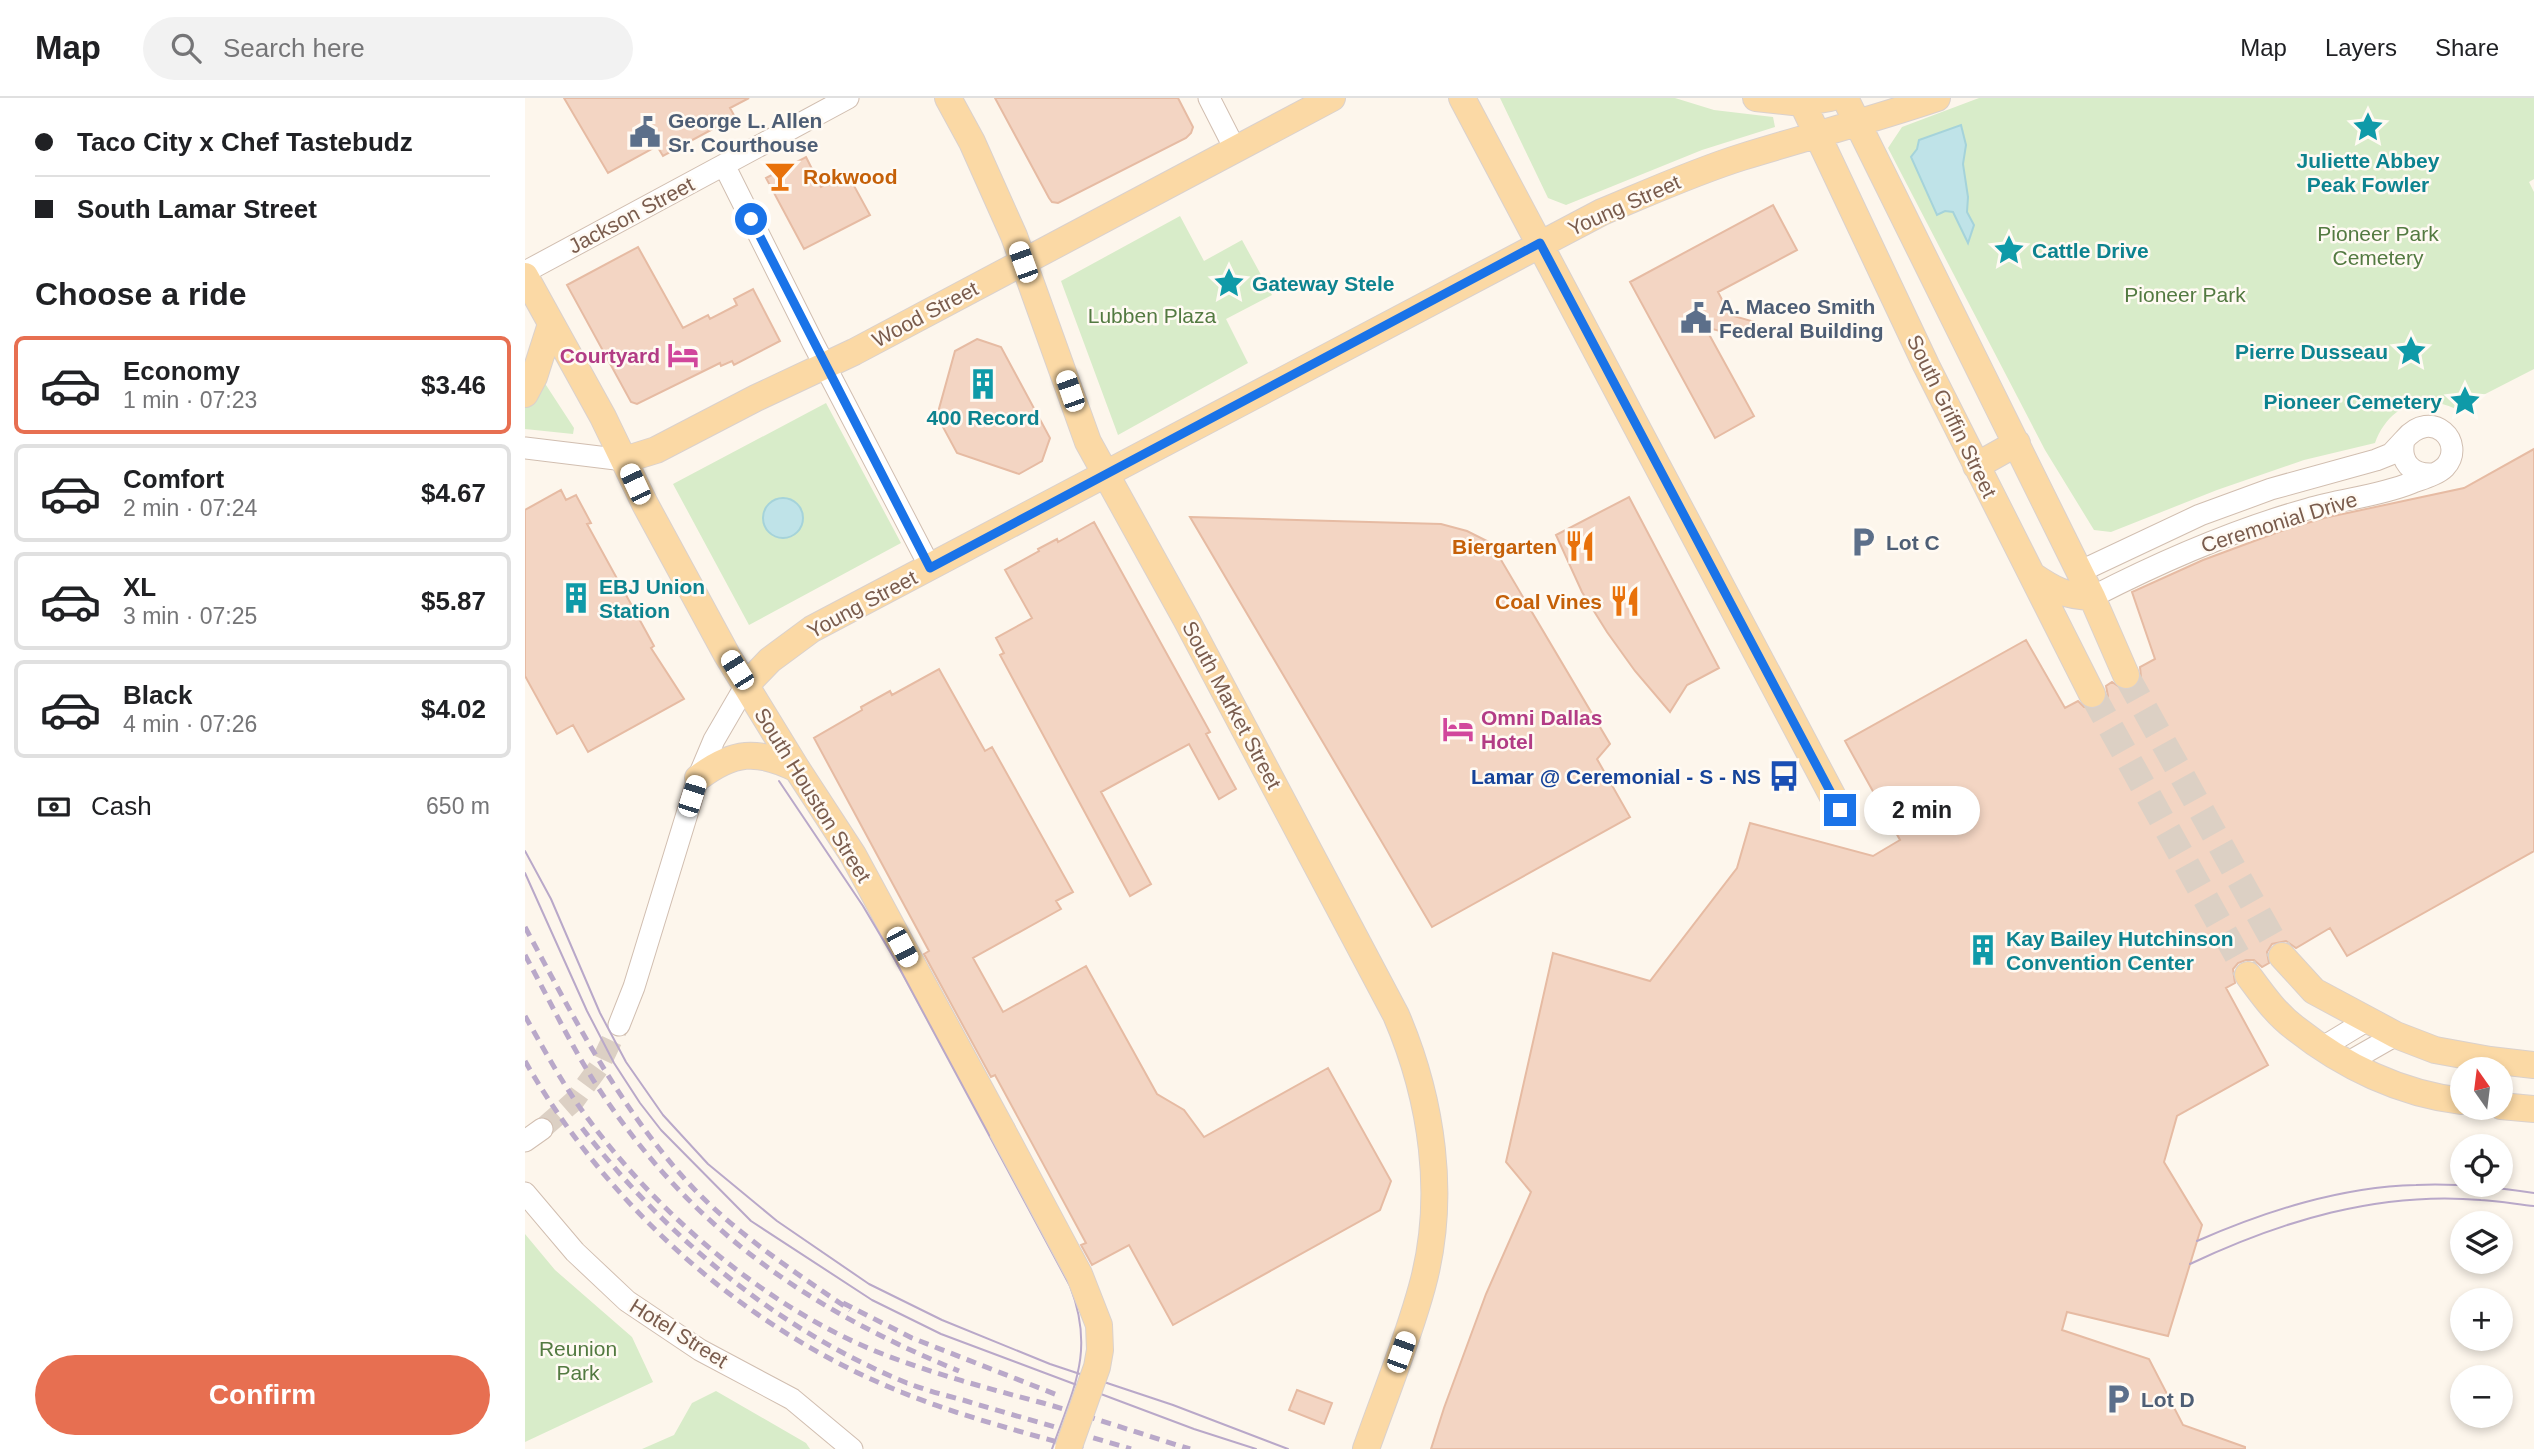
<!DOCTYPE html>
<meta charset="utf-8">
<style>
:root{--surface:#fff;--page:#f2f2f2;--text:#202124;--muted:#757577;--line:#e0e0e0;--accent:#e76f51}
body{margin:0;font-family:Helvetica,sans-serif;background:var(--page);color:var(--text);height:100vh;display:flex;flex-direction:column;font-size:26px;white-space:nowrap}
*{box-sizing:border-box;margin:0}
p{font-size:23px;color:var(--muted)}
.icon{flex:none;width:38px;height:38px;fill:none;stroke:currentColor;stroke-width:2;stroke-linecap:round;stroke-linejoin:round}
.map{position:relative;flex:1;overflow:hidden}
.details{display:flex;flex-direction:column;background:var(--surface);width:525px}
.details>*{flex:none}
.guide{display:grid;align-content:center;height:154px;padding:0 35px;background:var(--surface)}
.needle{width:46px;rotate:346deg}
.buttons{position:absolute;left:1925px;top:959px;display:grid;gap:14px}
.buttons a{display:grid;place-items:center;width:63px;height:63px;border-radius:50%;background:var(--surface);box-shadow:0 4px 10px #0003;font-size:35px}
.end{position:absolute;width:32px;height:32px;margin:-16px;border:9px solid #1a73e8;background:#fff;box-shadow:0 0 0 4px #fff}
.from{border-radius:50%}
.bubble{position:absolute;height:49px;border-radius:24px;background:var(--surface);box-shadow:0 4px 10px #0003;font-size:23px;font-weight:700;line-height:49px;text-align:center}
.car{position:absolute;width:21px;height:42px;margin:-21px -10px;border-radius:9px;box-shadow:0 0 5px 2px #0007;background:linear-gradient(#fff 24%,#345 0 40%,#fff 0 76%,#345 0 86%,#fff 0)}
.guide b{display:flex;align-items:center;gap:24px;height:66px;font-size:26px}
.guide b+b{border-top:2px solid var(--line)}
.guide i{width:18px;height:18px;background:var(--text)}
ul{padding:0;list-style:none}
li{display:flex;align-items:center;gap:21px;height:98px;margin:0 14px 10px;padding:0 21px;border:4px solid var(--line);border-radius:10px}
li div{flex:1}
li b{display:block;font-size:26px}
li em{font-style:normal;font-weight:700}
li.on{border-color:var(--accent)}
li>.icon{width:63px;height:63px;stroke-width:1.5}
h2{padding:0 35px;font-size:32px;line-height:84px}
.pay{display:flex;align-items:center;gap:18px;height:77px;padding:0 35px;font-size:26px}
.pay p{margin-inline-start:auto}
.primary-button{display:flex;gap:14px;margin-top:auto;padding:14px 35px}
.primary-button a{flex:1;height:80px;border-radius:42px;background:var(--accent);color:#fff;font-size:28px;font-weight:700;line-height:80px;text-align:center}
header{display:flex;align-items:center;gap:42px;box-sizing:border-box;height:98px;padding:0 35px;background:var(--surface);border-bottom:2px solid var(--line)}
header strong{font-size:33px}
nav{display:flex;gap:38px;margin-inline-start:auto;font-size:24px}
.search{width:490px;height:63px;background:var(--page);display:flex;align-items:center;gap:18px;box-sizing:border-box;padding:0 24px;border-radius:38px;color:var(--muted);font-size:26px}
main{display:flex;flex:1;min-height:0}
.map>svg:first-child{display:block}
</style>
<header>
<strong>Map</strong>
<div class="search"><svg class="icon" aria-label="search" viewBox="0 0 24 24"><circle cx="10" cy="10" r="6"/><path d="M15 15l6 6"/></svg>Search here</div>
<nav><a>Map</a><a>Layers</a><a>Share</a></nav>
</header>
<main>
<section class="details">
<div class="guide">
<b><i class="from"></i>Taco City x Chef Tastebudz</b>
<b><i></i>South Lamar Street</b>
</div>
<h2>Choose a ride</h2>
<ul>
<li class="on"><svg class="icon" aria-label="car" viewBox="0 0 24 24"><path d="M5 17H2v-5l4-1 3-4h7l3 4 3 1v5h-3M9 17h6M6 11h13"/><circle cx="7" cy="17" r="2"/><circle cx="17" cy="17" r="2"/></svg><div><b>Economy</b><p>1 min · 07:23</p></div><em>$3.46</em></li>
<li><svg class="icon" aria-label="car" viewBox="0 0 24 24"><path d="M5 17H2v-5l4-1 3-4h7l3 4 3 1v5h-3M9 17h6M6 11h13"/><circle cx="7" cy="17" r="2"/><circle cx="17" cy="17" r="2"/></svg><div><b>Comfort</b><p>2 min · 07:24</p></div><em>$4.67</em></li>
<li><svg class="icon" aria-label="car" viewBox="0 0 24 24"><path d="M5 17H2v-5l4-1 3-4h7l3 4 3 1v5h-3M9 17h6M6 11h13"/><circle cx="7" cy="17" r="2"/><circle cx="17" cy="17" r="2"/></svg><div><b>XL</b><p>3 min · 07:25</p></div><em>$5.87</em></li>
<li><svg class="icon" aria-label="car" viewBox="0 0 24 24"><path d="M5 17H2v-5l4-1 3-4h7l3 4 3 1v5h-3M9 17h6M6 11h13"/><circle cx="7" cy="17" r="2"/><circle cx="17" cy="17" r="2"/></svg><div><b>Black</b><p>4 min · 07:26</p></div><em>$4.02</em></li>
</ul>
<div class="pay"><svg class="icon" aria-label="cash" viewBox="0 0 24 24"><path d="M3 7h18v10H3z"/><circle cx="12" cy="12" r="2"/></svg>Cash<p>650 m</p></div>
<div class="primary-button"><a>Confirm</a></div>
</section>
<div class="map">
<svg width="2009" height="1351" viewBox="0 0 2009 1351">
<rect width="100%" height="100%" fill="#fdf6ec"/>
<!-- green -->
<path fill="#d8ecc9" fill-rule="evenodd" d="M 975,0 L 1150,0 L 1189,12 L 1248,19 L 1250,29 L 1177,52 L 1041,107 L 1023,100 Z
M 1454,0 L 2009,0 L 2009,81 L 2004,84 L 2009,94 L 2009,271 L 1931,311 C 1896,294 1863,309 1850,345 L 1779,362 L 1692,392 L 1586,434 L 1569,432 L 1520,352 L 1363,50 L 1377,29 Z
M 655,118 L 679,163 L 717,142 L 747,197 L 701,221 L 723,265 L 593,337 L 536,183 Z
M 19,284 L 49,330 L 48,336 L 0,331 L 0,308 Z
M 301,305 L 376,445 L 224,527 L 148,386 ZM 277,415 L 278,421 L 273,432 L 249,438 L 240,429 L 238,423 Z
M 0,1136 L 30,1172 L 107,1239 L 128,1284 L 0,1344 Z
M 191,1293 L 281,1345 L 285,1351 L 117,1351 L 149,1337 L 167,1305 Z"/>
<!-- water -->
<path fill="#bfe3e8" stroke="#a5d3da" stroke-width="2" d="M 1436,27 L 1441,47 L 1438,66 L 1443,99 L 1442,114 L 1449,127 L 1443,145 L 1428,114 L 1420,113 L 1412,117 L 1386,59 L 1392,51 L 1394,42 Z
M238 420a20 20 0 1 1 40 0a20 20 0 1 1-40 0Z"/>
<!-- building -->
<path fill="#f3d5c3" stroke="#e6bba3" stroke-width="2" d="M 39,0 L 224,0 L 205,10 L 210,19 L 138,58 L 132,48 L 83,75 Z
M 470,0 L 653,0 L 668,29 L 666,35 L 661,40 L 533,105 L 527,104 L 524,100 Z
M 281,59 L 296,89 L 322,75 L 345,117 L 279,151 L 241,80 Z
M 1248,107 L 1272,152 L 1193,194 L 1205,217 L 1230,224 L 1236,236 L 1225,241 L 1180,229 L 1229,318 L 1190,340 L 1105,184 Z
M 113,149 L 158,230 L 183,217 L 185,221 L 212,207 L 209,201 L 228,191 L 255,243 L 209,267 L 207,263 L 196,268 L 195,265 L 112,306 L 106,304 L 42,187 Z
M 452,241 L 476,249 L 525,340 L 517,363 L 494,376 L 432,355 L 412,318 L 430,253 Z
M 2009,351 L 2009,753 L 1822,858 L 1805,830 L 1771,850 L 1761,843 L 1747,846 L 1742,854 L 1744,865 L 1737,869 L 1729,862 L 1721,862 L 1713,865 L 1708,871 L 1710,885 L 1701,890 L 1743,967 L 1652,1018 L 1639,1064 L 1677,1127 L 1643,1238 L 1542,1214 L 1537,1232 L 1624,1261 L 1658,1327 L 1720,1349 L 1720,1351 L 906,1351 L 919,1310 L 961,1196 L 1006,1094 L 981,1064 L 1028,855 L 1125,883 L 1212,770 L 1225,725 L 1348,758 L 1375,742 L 1320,643 L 1501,542 L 1540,610 L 1553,603 L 1559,609 L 1573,610 L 1580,605 L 1583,598 L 1581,588 L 1587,584 L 1599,592 L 1608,591 L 1616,579 L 1615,569 L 1630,561 L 1607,494 L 1678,462 L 1759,432 L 1799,420 L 1939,390 Z
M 36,392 L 41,402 L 51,397 L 66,425 L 62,426 L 129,548 L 126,550 L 159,601 L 63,654 L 48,627 L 32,636 L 0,578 L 0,412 Z
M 1104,399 L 1194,570 L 1162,587 L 1145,614 L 1110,573 L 1082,534 L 1057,494 L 1031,437 Z
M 665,419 L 916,426 L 942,433 L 966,445 L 1085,646 L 1072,661 L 1105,719 L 907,829 Z
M 569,424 L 685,634 L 681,636 L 711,691 L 694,701 L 664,646 L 576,694 L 626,786 L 605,798 L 475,557 L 479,555 L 471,540 L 507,520 L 480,472 L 514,453 L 513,451 L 532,441 L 533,444 Z
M 414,571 L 460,653 L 467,649 L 548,794 L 531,803 L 536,811 L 448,860 L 478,914 L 561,868 L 632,996 L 659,1012 L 679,1039 L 803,970 L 866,1083 L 855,1112 L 648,1227 L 604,1147 L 567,1167 L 556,1147 L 561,1145 L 470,977 L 466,979 L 399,856 L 404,853 L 289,640 L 337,612 L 336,609 L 365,593 L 367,597 Z
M 772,1292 L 807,1305 L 799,1326 L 764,1312 Z"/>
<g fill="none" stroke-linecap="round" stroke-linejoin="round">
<!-- minor-tunnel -->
<path stroke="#dcd0c4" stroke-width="21" stroke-dasharray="21 10" stroke-linecap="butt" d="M 17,1031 L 49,1003 L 74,969 L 94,927"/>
<!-- major-tunnel -->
<path stroke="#dcd0c4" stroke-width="26" stroke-dasharray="26 13" stroke-linecap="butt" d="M 1601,577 L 1757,858
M 1567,596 L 1723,877"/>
<defs>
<path id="minor" d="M 684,0 L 710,51
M 199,67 L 288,245 L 405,469
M 0,174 L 323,0
M 0,350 L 99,362
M 1554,474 L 1675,417 L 1746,391 L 1851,362 L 1866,356 L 1879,342
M 1567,499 C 1637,463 1708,432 1783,411 C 1817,401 1854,398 1886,385 C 1896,381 1912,377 1920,369 C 1942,345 1907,308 1879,342 C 1874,363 1886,377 1907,376
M 94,927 L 109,889 L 173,680 L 189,642 L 221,587
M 1798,949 L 1841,923
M 1822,965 L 1871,937
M 0,1043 L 17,1031
M 0,1095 L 50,1154 L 102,1203 L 175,1252 L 267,1301 L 327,1351"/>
<path id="major" d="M 423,0 L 447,44 L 489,138 L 563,344 L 661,521 L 871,917 C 907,1001 922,1099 897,1189 C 882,1244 860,1297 841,1351
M 937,0 L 1315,712
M 1231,0 L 1277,5 L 1305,0
M 1275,0 L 1401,267 L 1567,596
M 1320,0 L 1567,499 L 1601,577
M 0,178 L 78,319 L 120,406 L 202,557 L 272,671 L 328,757 L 477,1032
M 0,296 L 9,279 L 26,226
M 99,362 L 131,352 L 231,300 L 329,254 L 807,0
M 1451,368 L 1492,345
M 1507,477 C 1529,492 1540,498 1567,499
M 221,587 L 245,562 L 287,531 L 1077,114 C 1123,95 1169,74 1217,59 C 1282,39 1347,22 1412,0
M 173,680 C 208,653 232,651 272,671
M 1757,858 L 1789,893 L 1871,937 L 1910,952 L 1965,962 L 2009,967
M 1723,877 C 1737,896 1751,916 1770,930 C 1818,968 1876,996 1937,1003
M 1976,1008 L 2009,1011"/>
</defs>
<!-- minor casing -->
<use href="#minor" stroke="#d1beb0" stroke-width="23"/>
<!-- major casing -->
<use href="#major" stroke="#dad1cd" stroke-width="28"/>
<!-- minor -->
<use href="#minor" stroke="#fff" stroke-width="21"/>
<!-- major -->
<use href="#major" stroke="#fbd9a5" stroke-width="26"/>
<!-- tram -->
<path stroke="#b9a8c9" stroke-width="2" d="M 254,683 L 338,808 L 370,862 L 545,1188 C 570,1253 549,1289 527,1351
M 0,753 L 26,801 L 75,915 L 101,964 L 138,1017 L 183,1066 L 252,1123 L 344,1186 L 417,1222 L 525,1266 L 648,1307 L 763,1351
M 0,775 L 62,913 L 89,965 L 115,1005 L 136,1032 L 226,1123 L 347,1202 L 416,1236 L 669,1331 L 731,1351
M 1672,1143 C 1741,1113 1815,1089 1891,1087 C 1931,1085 1969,1089 2009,1095
M 1665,1166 C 1756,1123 1854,1093 1956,1102 C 1973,1103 1991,1106 2009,1108"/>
<!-- rail -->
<path stroke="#b9a8c9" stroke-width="5" stroke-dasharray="10 7" stroke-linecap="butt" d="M 0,829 C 50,922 97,1015 170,1092 C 216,1139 271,1175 325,1212
M 0,857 C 24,901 45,946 72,988 C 164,1129 280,1210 434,1273
M 0,918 C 20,953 39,989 64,1022 C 135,1118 239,1207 350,1253 C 405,1275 461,1290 518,1305 C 567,1319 616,1336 665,1351
M 0,963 C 84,1110 218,1230 376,1294 C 435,1318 497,1334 558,1351
M 57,1030 C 142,1140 253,1232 382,1285 C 400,1292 419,1297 438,1302 C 493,1319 550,1334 606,1351
M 318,1205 L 387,1240 L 535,1298"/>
<defs>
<path id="major-bridge" d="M 477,1032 L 554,1176 L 574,1227 L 575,1252 L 572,1269 L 543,1351"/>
</defs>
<!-- major-bridge casing -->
<use href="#major-bridge" stroke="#dad1cd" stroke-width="28" stroke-linecap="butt"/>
<!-- major-bridge -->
<use href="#major-bridge" stroke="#fbd9a5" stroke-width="26"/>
</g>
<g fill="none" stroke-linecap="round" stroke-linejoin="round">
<!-- route -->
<path stroke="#1a73e8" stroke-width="9" d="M 226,121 L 405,470 L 1015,145 L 1315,712"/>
</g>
<!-- icons -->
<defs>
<symbol id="sight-bare" viewBox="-9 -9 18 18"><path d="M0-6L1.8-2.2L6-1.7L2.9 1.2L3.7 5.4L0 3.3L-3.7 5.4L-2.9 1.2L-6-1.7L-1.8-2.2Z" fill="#0f9aa8" stroke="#fffaf3" stroke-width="2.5" paint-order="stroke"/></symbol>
<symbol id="civic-bare" viewBox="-9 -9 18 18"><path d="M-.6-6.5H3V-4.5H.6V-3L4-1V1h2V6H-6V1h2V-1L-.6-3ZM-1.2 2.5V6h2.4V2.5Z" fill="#5c6f8a" stroke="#fffaf3" stroke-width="2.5" paint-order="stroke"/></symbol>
<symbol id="bar-bare" viewBox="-9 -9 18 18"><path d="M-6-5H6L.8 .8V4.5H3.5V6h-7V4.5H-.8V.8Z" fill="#e8710a" stroke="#fffaf3" stroke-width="2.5" paint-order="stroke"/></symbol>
<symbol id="hotel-bare" viewBox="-9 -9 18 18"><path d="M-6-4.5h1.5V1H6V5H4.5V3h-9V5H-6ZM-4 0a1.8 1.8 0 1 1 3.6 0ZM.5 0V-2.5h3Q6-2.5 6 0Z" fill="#d1479c" stroke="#fffaf3" stroke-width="2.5" paint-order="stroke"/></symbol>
<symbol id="building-bare" viewBox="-9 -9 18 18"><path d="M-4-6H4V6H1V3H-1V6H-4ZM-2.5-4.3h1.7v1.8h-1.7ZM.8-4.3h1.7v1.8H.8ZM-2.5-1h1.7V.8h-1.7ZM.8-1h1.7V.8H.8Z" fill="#0f9aa8" stroke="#fffaf3" stroke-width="2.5" paint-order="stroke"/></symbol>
<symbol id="parking-bare" viewBox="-9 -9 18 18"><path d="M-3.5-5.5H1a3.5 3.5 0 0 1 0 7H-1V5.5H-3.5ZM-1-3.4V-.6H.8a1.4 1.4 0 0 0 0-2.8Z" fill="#5c6f8a" stroke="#fffaf3" stroke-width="2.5" paint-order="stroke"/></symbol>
<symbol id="restaurant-bare" viewBox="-9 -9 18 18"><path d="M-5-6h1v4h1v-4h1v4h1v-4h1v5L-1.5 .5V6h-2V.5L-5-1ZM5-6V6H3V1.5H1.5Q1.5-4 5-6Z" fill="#e8710a" stroke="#fffaf3" stroke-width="2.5" paint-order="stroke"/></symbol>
<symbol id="bus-bare" viewBox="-9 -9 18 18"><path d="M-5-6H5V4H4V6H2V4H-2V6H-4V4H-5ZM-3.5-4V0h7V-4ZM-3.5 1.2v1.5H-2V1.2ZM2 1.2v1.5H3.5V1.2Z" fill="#1a4fb4" stroke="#fffaf3" stroke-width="2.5" paint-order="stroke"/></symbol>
</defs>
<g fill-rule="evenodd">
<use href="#sight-bare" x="1821" y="7" width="44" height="44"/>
<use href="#civic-bare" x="98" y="12" width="44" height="44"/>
<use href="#bar-bare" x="233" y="56" width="44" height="44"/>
<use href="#sight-bare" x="1462" y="130" width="44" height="44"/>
<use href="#sight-bare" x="682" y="163" width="44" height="44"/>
<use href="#civic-bare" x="1149" y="198" width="44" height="44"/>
<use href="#sight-bare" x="1864" y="231" width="44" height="44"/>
<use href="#hotel-bare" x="136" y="235" width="44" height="44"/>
<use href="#building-bare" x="436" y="264" width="44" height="44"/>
<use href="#sight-bare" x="1918" y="281" width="44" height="44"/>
<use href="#parking-bare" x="1316" y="422" width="44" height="44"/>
<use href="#restaurant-bare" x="1033" y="426" width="44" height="44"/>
<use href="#building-bare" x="29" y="478" width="44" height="44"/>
<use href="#restaurant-bare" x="1078" y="481" width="44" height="44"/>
<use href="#hotel-bare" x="911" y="609" width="44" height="44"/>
<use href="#bus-bare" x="1237" y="656" width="44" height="44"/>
<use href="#building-bare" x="1436" y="830" width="44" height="44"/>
<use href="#parking-bare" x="1571" y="1279" width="44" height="44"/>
</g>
<g text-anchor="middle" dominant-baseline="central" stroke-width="5" stroke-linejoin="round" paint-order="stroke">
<!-- service labels -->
<g font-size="21" font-weight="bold" fill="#4e5e75" stroke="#fffaf3" text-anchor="start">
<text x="143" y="22">George L. Allen<tspan x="143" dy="24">Sr. Courthouse</tspan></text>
<text x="1194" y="208">A. Maceo Smith<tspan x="1194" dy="24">Federal Building</tspan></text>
<text x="1361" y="444">Lot C</text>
<text x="1616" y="1301">Lot D</text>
</g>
<!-- culture labels -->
<g font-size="21" font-weight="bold" fill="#0d838f" stroke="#fffaf3" text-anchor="start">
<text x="1843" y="62" text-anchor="middle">Juliette Abbey<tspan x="1843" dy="24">Peak Fowler</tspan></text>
<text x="1507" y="152">Cattle Drive</text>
<text x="727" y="185">Gateway Stele</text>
<text x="1863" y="253" text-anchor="end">Pierre Dusseau</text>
<text x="1917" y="303" text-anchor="end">Pioneer Cemetery</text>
<text x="458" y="319" text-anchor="middle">400 Record</text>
<text x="74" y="488">EBJ Union<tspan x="74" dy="24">Station</tspan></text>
<text x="1481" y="840">Kay Bailey Hutchinson<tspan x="1481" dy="24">Convention Center</tspan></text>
</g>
<!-- food labels -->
<g font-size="21" font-weight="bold" fill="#c56008" stroke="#fffaf3" text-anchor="end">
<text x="278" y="78" text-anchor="start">Rokwood</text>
<text x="1032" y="448">Biergarten</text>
<text x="1077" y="503">Coal Vines</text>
</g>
<!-- street labels -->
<g font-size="21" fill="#7a5c4d" stroke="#fffaf3">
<text transform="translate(1099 107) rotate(-24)">Young Street</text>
<text transform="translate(106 117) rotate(-28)">Jackson Street</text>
<text transform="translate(400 216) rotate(-28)">Wood Street</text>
<text transform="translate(1427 318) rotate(64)">South Griffin Street</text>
<text transform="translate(1754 424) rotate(-17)">Ceremonial Drive</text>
<text transform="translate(337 506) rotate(-28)">Young Street</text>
<text transform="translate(707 607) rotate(62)">South Market Street</text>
<text transform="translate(288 697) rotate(58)">South Houston Street</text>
<text transform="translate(154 1235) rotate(32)">Hotel Street</text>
</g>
<!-- park labels -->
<g font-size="21" fill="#537a41" stroke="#fffaf3">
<text x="1853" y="135">Pioneer Park<tspan x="1853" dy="24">Cemetery</tspan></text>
<text x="1660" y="196">Pioneer Park</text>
<text x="627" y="217">Lubben Plaza</text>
<text x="53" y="1250">Reunion<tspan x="53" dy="24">Park</tspan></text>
</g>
<!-- hotel labels -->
<g font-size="21" font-weight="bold" fill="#b23c85" stroke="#fffaf3" text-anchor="end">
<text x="135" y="257">Courtyard</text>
<text x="956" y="619" text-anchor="start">Omni Dallas<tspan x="956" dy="24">Hotel</tspan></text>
</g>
<!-- transit labels -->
<g font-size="21" font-weight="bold" fill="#164399" stroke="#fffaf3" text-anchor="end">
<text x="1236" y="678">Lamar @ Ceremonial - S - NS</text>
</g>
</g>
</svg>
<div class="buttons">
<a><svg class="needle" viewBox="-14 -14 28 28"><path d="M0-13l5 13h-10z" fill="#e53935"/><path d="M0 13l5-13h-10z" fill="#757577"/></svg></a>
<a><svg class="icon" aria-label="locate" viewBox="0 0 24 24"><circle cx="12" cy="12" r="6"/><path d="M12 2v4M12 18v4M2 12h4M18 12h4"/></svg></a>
<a><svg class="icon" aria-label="layers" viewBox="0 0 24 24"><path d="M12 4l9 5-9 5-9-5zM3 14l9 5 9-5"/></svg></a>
<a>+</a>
<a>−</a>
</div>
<i class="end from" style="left:226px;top:121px"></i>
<i class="end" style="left:1315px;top:712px"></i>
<div class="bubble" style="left:1339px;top:688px;width:116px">2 min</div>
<i class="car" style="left:498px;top:164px;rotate:340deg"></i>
<i class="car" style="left:545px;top:293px;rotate:341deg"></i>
<i class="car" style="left:110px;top:386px;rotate:335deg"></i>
<i class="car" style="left:212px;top:572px;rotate:328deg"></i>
<i class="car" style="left:167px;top:698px;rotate:18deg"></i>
<i class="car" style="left:377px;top:849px;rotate:152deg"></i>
<i class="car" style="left:876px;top:1254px;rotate:20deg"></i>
</div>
</main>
